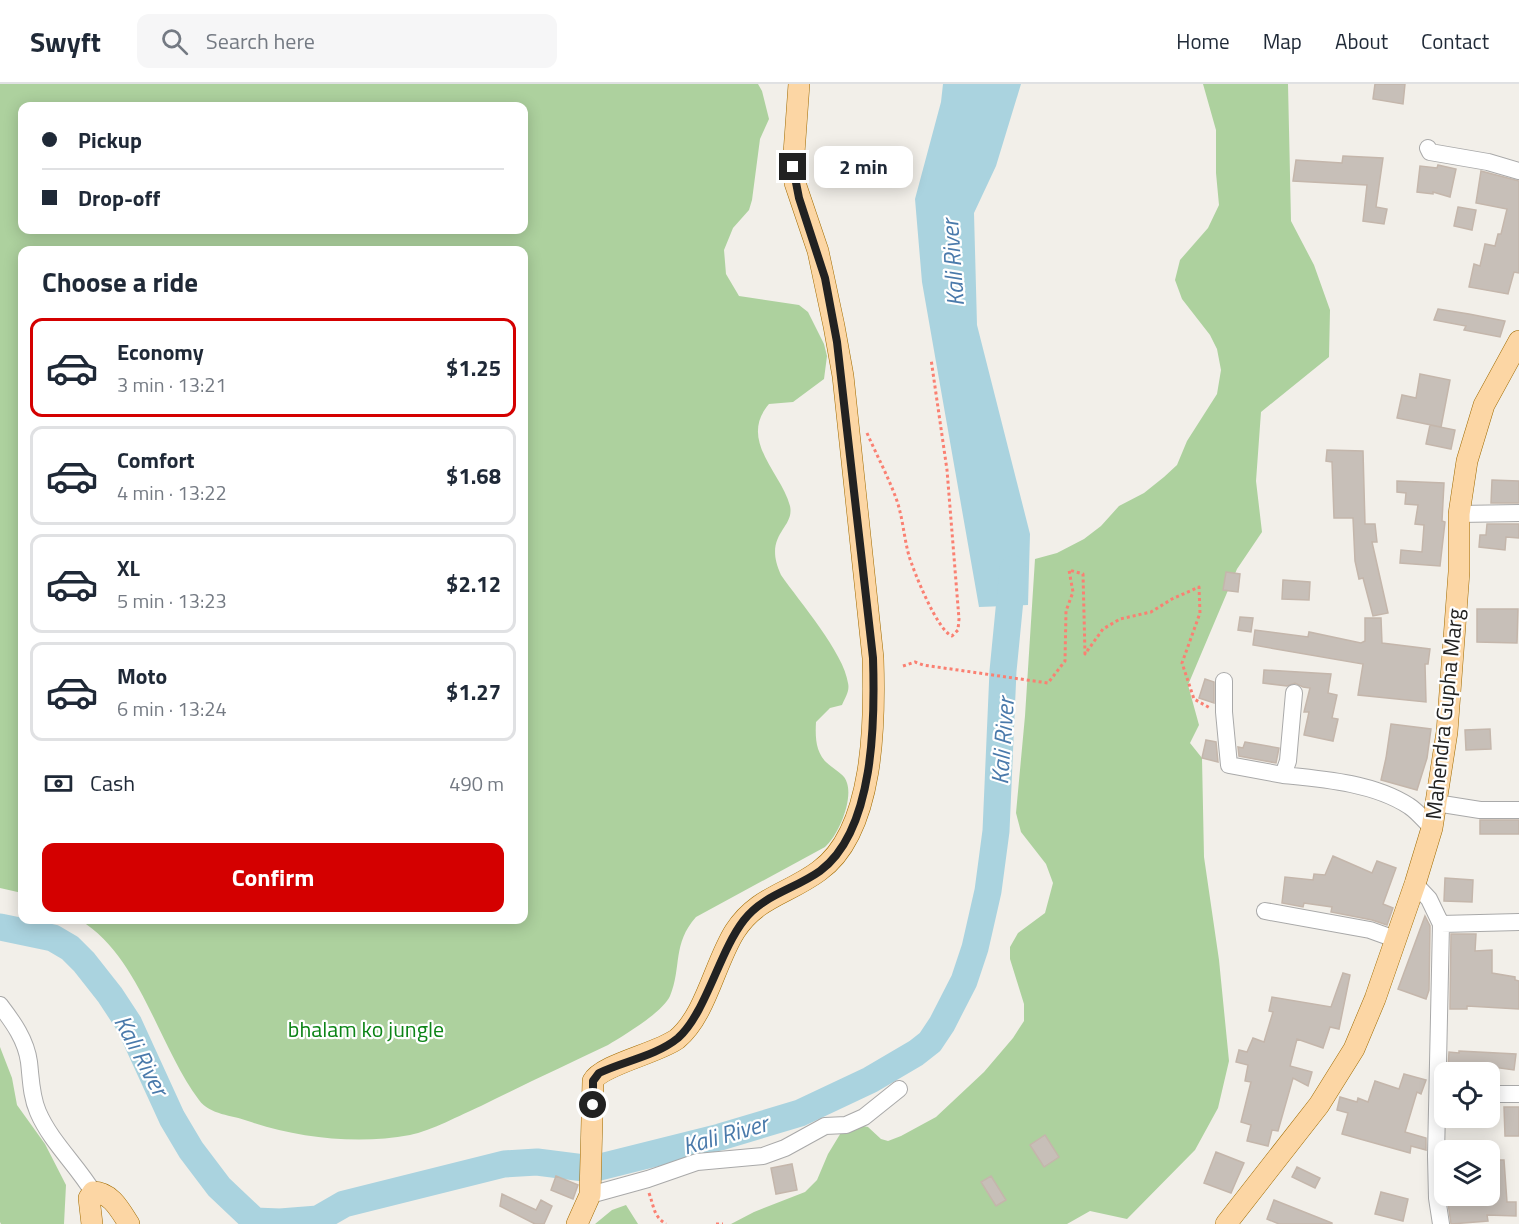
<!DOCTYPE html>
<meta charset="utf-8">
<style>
:root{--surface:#fff;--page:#f6f6f7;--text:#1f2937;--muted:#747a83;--line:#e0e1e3;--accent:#d40000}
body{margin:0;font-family:"Titillium Web",sans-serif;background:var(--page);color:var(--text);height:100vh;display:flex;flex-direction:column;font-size:22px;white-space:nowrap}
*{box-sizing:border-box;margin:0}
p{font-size:20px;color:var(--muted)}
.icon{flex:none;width:33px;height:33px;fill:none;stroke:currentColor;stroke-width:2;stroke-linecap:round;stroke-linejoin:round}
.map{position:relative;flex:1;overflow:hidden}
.panel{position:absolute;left:18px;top:162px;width:510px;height:678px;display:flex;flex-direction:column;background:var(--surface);border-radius:12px;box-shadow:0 3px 15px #0003}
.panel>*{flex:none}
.top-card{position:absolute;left:18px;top:18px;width:510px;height:132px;border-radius:12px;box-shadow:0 3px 15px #0003;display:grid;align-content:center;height:132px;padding:0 24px;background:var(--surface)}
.controls{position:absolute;left:1434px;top:978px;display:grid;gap:12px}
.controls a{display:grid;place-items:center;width:66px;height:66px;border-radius:12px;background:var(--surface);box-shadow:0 3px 15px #0003;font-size:30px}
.end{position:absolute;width:27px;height:27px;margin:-14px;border:8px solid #222;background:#fff;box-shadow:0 0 0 3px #fff}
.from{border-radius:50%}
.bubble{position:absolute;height:42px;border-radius:12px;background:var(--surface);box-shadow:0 3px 15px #0003;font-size:20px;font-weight:700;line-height:42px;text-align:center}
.top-card b{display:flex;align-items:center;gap:21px;height:57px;font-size:22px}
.top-card b+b{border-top:2px solid var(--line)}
.top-card i{width:15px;height:15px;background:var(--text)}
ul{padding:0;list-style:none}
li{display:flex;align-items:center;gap:18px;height:99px;margin:0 12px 9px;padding:0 12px;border:3px solid var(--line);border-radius:12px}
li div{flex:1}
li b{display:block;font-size:22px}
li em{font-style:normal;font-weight:700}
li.on{border-color:var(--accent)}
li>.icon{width:54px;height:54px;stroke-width:1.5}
h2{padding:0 24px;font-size:27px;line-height:72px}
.pay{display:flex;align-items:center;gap:15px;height:66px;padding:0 24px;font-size:22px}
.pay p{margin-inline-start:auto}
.button{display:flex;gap:12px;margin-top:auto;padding:12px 24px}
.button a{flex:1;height:69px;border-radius:12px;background:var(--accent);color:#fff;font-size:24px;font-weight:700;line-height:69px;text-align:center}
header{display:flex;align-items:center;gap:36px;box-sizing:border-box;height:84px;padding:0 30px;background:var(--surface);border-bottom:2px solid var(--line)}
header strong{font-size:28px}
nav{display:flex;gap:33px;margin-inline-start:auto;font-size:21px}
.search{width:420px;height:54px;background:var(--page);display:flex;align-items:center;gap:15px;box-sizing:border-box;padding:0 21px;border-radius:12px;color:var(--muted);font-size:22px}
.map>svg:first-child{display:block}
</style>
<header>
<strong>Swyft</strong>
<div class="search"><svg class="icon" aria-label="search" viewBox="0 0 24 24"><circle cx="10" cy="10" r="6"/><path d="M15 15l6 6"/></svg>Search here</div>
<nav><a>Home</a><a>Map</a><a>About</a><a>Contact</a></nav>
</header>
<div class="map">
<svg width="1519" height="1140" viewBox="0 0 1519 1140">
<rect width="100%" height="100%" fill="#f2efe9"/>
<!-- forest -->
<path fill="#add19e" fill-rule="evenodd" d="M 0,0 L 758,0 L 762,7 L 769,35 L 760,55 L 752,116 L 749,126 L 733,144 L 724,166 L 726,190 L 739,212 L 799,221 L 808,228 L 824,260 L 827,272 L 824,295 L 793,318 L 769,320 C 738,356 781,388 790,422 C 795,445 762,450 781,491 C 799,517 844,569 848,599 C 850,607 845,614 842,621 L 830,624 L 816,638 C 815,656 816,672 832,683 C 838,688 845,691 847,699 C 853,717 838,752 825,763 L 696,833 C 672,860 682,883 670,912 C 663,928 623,952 608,961 C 566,981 523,1001 481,1022 C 460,1031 431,1047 410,1051 C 358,1061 297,1054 248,1037 C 232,1031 210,1031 199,1016 C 158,961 140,873 80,836 L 524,836 L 524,166 L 22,166 L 22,809 L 0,804 ZM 22,22 L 524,22 L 524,146 L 22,146 Z
M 1203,0 L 1288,0 L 1291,137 L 1314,181 L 1330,226 L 1329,273 L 1261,328 L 1256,397 L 1262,448 L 1237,485 L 1188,601 L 1199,641 L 1190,659 L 1202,674 L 1204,773 L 1219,876 L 1229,977 L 1218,1024 L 1195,1066 L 1127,1135 L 1090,1127 L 1067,1140 L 731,1140 L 754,1128 L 805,1108 L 817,1096 L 828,1070 L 842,1047 L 859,1041 L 868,1043 L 881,1055 L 888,1057 L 901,1052 L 936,1033 L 984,988 L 1013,954 L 1024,937 L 1024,920 L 1010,875 L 1010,863 L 1018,849 L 1045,829 L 1053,799 L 1046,780 L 1021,748 L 1016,729 L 1025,632 L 1035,475 L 1057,469 L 1084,455 L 1101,442 L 1119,422 L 1144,409 L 1164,393 L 1177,381 L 1187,357 L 1217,310 L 1221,286 L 1217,265 L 1210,251 L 1182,215 L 1175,196 L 1180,176 L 1208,144 L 1219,121 L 1216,89 L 1216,46 Z
M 0,963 L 12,994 L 17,1021 L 45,1060 L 66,1101 L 64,1140 L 1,1140 L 0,1138 Z
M 626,1121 L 638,1140 L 595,1140 L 612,1126 Z"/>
<!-- water -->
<path fill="#aad3df" d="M 943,0 L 1021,0 L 996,82 L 974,129 L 977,241 L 1030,450 L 1028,521 L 979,523 L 922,198 L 915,115 L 941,18 Z"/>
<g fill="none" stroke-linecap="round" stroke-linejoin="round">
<!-- river -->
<path stroke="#aad3df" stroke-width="27" d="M 0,843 L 53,854 L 70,864 L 84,878 L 110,911 L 129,940 L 172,1034 L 191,1066 L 219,1103 L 255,1137 L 280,1138 L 318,1135 L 344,1120 L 504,1080 L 537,1078 L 592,1085 L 720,1053 L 800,1029 L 870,996 L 916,969 L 930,958 L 942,940 L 964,897 L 975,864 L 988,807 L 996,747 L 1003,587 L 1013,485"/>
</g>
<!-- building -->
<path fill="#c7bfb8" stroke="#c4b6ab" stroke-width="1.5" d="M 1375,0 L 1405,0 L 1403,20 L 1373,15 Z
M 1343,72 L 1383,74 L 1376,123 L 1387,125 L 1384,140 L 1363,137 L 1367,101 L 1293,97 L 1296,76 L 1342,79 Z
M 1438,81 L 1456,85 L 1450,113 L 1433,108 L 1433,110 L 1417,108 L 1420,82 L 1437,84 Z
M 1481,87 L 1519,97 L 1519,189 L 1514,188 L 1508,210 L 1469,203 L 1474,180 L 1480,182 L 1485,160 L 1495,162 L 1498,150 L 1501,150 L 1507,125 L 1476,119 Z
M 1458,123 L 1476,126 L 1472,146 L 1454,142 Z
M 1438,225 L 1469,230 L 1505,237 L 1500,253 L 1464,246 L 1466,242 L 1434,236 Z
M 1420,290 L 1450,296 L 1441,343 L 1397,334 L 1402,311 L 1416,314 Z
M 1430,341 L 1455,346 L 1451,365 L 1426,360 Z
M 1327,366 L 1363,367 L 1365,440 L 1375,440 L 1377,458 L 1372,458 L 1388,529 L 1373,532 L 1363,494 L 1359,495 L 1355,477 L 1353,434 L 1334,434 L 1332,378 L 1326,377 Z
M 1492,396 L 1519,397 L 1519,419 L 1491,419 Z
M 1397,397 L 1444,399 L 1442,437 L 1445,438 L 1440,482 L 1400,479 L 1401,466 L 1422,468 L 1424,441 L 1415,440 L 1418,421 L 1405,420 L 1406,409 L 1397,408 Z
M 1487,440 L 1519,440 L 1519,454 L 1506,453 L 1505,466 L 1479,463 L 1480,451 L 1486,451 Z
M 1226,488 L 1240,490 L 1238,508 L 1223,506 Z
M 1283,496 L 1310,498 L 1309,516 L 1282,515 Z
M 1477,525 L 1518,525 L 1517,559 L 1477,558 Z
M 1240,533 L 1253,534 L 1251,548 L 1238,546 Z
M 1365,534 L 1381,534 L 1382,559 L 1430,565 L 1428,580 L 1425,580 L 1426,618 L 1358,611 L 1363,580 L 1253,561 L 1255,546 L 1308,553 L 1309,548 L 1361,559 L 1365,557 Z
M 1264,586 L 1331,590 L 1328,609 L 1337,611 L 1332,634 L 1338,635 L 1333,657 L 1304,651 L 1309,628 L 1304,628 L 1310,604 L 1303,603 L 1295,599 L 1287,602 L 1263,599 Z
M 1205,595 L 1214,598 L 1214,619 L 1199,614 Z
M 1391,640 L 1431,645 L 1427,674 L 1417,706 L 1381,696 L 1386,674 Z
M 1490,645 L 1491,665 L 1466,666 L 1465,646 Z
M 1206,656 L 1216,658 L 1218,678 L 1202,674 Z
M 1245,658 L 1279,664 L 1276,679 L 1239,672 L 1238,663 L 1243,664 Z
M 1480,736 L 1519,736 L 1519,750 L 1480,750 Z
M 1333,772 L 1372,789 L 1377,777 L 1396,784 L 1383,820 L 1393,824 L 1387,841 L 1372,836 L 1331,828 L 1332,823 L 1304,819 L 1303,823 L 1282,819 L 1285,793 L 1313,796 L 1314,790 L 1325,791 Z
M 1445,794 L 1473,796 L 1472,818 L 1444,817 Z
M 1425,832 L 1430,842 L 1429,906 L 1426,915 L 1398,905 Z
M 1451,850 L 1476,850 L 1475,867 L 1492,866 L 1492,889 L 1515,893 L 1515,896 L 1519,897 L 1519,925 L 1467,922 L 1467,925 L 1450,925 Z
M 1343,889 L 1350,891 L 1339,945 L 1330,943 L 1323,964 L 1297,955 L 1290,982 L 1312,988 L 1308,1002 L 1293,994 L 1278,1047 L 1272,1046 L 1268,1062 L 1247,1057 L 1251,1041 L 1241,1038 L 1251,998 L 1245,997 L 1248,981 L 1236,978 L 1239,966 L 1247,968 L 1253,954 L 1264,958 L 1273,928 L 1269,927 L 1272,913 L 1331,923 Z
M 1459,967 L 1516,970 L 1514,986 L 1493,983 L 1493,986 L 1448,985 L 1449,968 L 1459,969 Z
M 1404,990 L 1426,996 L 1421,1010 L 1417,1008 L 1405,1048 L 1426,1054 L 1426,1066 L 1411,1062 L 1410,1069 L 1342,1050 L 1348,1029 L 1337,1026 L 1340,1013 L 1357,1018 L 1358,1014 L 1368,1018 L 1375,997 L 1399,1005 Z
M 1504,1023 L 1519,1023 L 1519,1052 L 1505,1052 Z
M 1045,1051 L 1059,1073 L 1044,1083 L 1030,1061 Z
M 1216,1068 L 1244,1079 L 1231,1109 L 1204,1099 Z
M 1493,1076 L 1504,1076 L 1507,1118 L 1516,1118 L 1516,1132 L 1487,1131 L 1488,1137 L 1451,1140 L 1447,1112 L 1490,1112 Z
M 792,1080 L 797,1106 L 776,1110 L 771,1084 Z
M 1297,1083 L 1320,1094 L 1315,1104 L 1292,1093 Z
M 556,1092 L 578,1101 L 573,1115 L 551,1106 Z
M 991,1092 L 1006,1116 L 996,1122 L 981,1098 Z
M 1381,1108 L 1408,1115 L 1403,1137 L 1375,1130 Z
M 502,1110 L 536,1126 L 541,1116 L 552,1122 L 544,1140 L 535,1140 L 500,1122 Z
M 1274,1116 L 1332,1139 L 1332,1140 L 1279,1140 L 1267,1135 Z"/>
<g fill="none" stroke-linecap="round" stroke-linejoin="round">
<defs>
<path id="minor" d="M 1428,64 L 1430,68 L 1488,78 L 1519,87
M 1459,430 L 1519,429
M 1224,597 L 1224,628 L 1229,681 L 1283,691
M 1294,609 L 1288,677 L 1283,691 C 1323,695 1374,699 1409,722 C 1417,727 1425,737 1432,744
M 1436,719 L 1480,726 L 1519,726
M 1415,800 L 1429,815 L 1441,840 L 1436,1072 L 1437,1114 L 1441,1140
M 1265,827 L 1370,846 L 1395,855
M 1441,840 L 1519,838
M 0,921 C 13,938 26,956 29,978 C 31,995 31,1012 38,1028 C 51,1058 76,1080 93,1108
M 1490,1010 L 1519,1010
M 590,1111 L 648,1095 L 697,1078 L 763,1072 L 785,1064 L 825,1042 L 846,1041 L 864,1033 L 899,1005"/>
<path id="major" d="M 92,1140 L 89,1114 L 93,1108 C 111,1108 120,1126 129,1140
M 577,1140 L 590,1111 L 593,997 C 601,981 658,969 677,955 C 706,931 715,878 735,847 C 757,813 788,810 819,787 C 875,747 875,635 873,574 L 843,292 L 834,242 L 818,167 L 795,99 L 793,83 L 799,0
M 1226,1140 L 1319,1021 L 1354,965 L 1375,915 L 1415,800 L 1432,744 L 1447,648 L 1459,488 L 1459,430 L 1467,377 L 1484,321 L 1519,257"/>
</defs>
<!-- minor casing -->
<use href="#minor" stroke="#a9a9a9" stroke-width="18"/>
<!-- major casing -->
<use href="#major" stroke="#a06b00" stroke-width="22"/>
<!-- path -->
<path stroke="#fa8072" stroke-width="3" stroke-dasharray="3 3" stroke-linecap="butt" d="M 867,349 C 877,372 889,394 897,417 C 903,435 904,454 909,472 C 914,488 937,546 952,552 L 958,546 L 959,535 L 947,386 L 931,275
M 903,582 L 915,578 L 923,581 L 1048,599 L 1065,577 L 1066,527 L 1073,508 L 1069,486 L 1083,490 L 1085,570 L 1103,545 L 1120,535 L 1151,528 L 1172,515 L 1199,503 L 1200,529 L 1182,579 L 1194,615 L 1210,624
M 649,1109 C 654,1122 653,1132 666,1140
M 716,1140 L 723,1140"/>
<!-- minor -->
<use href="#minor" stroke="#fff" stroke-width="16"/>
<!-- major -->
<use href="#major" stroke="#fcd6a4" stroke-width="21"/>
</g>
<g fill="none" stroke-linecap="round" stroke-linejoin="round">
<!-- route -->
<path stroke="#222" stroke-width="8" d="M 593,1021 L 593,997 L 599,989 C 624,977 656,972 678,954 C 706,929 719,868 744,836 C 763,811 795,805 820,787 C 875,746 875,635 873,574 L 837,258 L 825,194 L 799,114 L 793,83"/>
</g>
<g text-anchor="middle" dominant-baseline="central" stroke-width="4.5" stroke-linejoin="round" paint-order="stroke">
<!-- street labels -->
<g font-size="22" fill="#222" stroke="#fff">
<text transform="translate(1444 630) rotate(-84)">Mahendra Gupha Marg</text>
</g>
<!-- park labels -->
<g font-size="22" fill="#0c8416" stroke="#fff">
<text x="366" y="945">bhalam ko jungle</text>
</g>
<!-- water labels -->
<g font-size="24" font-style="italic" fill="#4a7aab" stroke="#fff">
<text transform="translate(952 179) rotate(-94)">Kali River</text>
<text transform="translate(1002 657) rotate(-86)">Kali River</text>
<text transform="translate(142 971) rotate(62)">Kali River</text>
<text transform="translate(725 1050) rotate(-16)">Kali River</text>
</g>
</g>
</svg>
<div class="controls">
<a><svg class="icon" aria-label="locate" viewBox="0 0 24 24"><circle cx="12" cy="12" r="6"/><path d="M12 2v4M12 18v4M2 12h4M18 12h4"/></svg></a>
<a><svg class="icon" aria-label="layers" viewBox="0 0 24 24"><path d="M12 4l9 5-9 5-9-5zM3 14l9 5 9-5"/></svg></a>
</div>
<i class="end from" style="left:593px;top:1021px"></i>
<i class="end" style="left:793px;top:83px"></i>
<div class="bubble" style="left:814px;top:62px;width:99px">2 min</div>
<div class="top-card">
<b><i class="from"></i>Pickup</b>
<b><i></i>Drop-off</b>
</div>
<section class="panel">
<h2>Choose a ride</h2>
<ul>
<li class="on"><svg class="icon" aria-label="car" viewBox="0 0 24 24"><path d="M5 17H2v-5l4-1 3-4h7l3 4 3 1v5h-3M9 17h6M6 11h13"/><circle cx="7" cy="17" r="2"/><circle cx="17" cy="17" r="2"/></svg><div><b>Economy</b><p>3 min · 13:21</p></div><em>$1.25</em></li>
<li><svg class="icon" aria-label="car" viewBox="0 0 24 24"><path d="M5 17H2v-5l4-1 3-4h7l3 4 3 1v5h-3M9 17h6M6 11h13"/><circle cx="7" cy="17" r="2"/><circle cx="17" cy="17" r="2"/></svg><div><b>Comfort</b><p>4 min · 13:22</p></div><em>$1.68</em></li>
<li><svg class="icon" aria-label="car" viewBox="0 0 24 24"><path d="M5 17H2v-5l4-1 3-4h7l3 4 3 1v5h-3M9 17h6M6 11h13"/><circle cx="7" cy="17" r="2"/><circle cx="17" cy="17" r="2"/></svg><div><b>XL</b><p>5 min · 13:23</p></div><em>$2.12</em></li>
<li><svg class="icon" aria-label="car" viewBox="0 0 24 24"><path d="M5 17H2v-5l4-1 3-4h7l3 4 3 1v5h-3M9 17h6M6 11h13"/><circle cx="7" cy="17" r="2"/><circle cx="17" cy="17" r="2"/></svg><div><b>Moto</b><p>6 min · 13:24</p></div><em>$1.27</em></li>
</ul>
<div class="pay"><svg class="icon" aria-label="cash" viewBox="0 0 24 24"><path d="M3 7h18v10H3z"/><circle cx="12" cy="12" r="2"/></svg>Cash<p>490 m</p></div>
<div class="button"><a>Confirm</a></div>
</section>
</div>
